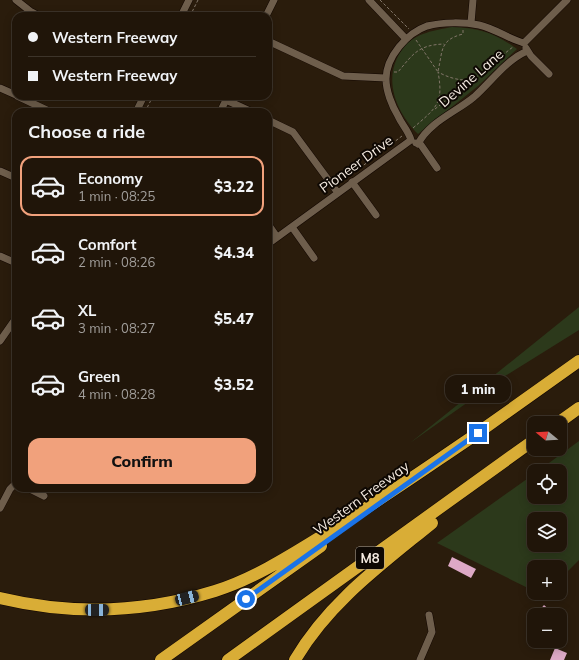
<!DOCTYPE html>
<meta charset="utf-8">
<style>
:root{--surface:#201509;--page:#281e12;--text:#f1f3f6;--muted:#a29f9c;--line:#3d342a;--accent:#f1a17c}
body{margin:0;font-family:Mulish,sans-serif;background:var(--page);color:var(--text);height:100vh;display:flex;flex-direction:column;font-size:15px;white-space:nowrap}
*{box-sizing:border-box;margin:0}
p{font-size:13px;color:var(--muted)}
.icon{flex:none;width:22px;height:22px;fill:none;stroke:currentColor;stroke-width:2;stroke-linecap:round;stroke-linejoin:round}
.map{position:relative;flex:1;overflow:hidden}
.side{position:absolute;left:12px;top:108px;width:260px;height:384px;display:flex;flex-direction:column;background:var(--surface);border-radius:12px;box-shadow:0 2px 10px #0003,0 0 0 1px var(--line)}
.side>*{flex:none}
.hud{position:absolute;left:12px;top:12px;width:260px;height:88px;border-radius:12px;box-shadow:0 2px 10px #0003,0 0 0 1px var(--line);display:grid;align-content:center;height:88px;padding:0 16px;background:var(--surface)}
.needle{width:26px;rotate:288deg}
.tools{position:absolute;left:527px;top:416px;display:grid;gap:8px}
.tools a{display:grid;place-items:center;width:40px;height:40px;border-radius:8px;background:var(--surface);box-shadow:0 2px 10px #0003,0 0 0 1px var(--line);font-size:20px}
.end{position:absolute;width:18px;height:18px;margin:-9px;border:5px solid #1a73e8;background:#fff;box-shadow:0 0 0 2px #fff}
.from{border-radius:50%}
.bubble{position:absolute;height:28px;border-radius:12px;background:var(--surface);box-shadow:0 2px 10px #0003,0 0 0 1px var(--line);font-size:13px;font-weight:800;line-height:28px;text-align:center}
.car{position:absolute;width:12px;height:24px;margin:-12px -6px;border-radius:5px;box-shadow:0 0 3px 1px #0007;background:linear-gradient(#222 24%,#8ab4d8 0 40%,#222 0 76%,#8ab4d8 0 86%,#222 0)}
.hud b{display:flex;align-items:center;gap:14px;height:38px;font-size:15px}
.hud b+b{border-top:1px solid var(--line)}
.hud i{width:10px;height:10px;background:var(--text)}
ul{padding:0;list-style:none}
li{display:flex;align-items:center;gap:12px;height:60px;margin:0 8px 6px;padding:0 8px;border:2px solid transparent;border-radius:12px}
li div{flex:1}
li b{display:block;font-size:15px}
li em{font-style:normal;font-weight:800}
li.on{border-color:var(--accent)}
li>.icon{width:36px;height:36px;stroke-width:1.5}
h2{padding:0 16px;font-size:18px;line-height:48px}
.cta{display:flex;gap:8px;margin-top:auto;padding:8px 16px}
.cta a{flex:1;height:46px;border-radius:12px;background:var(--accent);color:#111;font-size:16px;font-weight:800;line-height:46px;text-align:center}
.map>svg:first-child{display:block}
</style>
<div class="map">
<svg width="579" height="660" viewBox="0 0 579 660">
<rect width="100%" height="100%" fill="#2a1c0c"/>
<!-- green -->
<path fill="#2c391b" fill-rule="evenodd" d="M 452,27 C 479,28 495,33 517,49 L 478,86 L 418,134 C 395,111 381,76 404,47 C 415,33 436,30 452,27 Z
M 579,307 L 579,330 L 505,376 L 410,443 Z
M 579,441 L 579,560 L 560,579 L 560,567 L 534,567 L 534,591 L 437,543 L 534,474 L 534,497 L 560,497 L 560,471 L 538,471 ZM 534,519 L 560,519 L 560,545 L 534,545 Z"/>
<!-- building -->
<path fill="#dda9c6" d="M 452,557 L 476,569 L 471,578 L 448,566 Z
M 544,605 L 555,615 L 542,615 L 538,612 Z
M 555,648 L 567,653 L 564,660 L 550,660 Z"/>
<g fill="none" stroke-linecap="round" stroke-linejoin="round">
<defs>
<path id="street" d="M 16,0 L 30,11 L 39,16
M 369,0 L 406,39
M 181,16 L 189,0
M 266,16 L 274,0
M 471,23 L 473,0
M 268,41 L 343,76 L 386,78
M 526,48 L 531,56 L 549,74
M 0,88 L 16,95
M 17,96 L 51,112
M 226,100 L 252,112
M 136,112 L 144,96
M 220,112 L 228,96
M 268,120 L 293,132 L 338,193
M 416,143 L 421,145 L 437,168
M 418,144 C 429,122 456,112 474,97 C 492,81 505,61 527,51
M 0,171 L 16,178
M 352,182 L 376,215
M 268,224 L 277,237
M 292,227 L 314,258
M 268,244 L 411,140 C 408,130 402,125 398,116 C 392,106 386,91 386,79 C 386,57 407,33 427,26 C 443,22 464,22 479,25 C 496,29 509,39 524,43 L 567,0
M 0,256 L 16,263
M 0,341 L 16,318
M 28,488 L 44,496
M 0,508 L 10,489 L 16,483
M 420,660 L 432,632 L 429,615"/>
<path id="highway" d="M 558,423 L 579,408
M 472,437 L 579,361
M 0,598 C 71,615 144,613 215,591 C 253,579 288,557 322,536 C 375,504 426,468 478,433
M 161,660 L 321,546
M 228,660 L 534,440
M 295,660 C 328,603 382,564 432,523"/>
</defs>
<!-- street casing -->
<use href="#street" stroke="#120600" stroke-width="8"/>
<!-- highway casing -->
<use href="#highway" stroke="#120600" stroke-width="13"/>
<!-- path -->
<path stroke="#827669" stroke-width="1" stroke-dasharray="3 2" stroke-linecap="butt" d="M 380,0 L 409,29
M 190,16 L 198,0
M 416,40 L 438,72
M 438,71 C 443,51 439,40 463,34 L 463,30
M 394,72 L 398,72 C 413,54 418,45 444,44
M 435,109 L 473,79
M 145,112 L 153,96
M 413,128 C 436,108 444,104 438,72 C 447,77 463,83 474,78 C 482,75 504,53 513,47
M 352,174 L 402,136"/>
<!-- street -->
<use href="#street" stroke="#6e5e4c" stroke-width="7"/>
<!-- highway -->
<use href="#highway" stroke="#d9ad36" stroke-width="12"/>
</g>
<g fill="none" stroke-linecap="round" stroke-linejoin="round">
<!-- route -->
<path stroke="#1a73e8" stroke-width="5" d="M 246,599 L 478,433"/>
</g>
<g text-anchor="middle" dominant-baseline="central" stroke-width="4" stroke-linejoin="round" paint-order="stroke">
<!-- shield labels -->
<rect fill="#0e0803" stroke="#b0a89f" stroke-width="1" x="356" y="547" width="28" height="22" rx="3"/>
<g font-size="13" font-weight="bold" fill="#f6ece2">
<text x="370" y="558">M8</text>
</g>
<!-- street labels -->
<g font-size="14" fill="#f6ece2" stroke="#0e0803">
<text transform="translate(471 78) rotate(-41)">Devine Lane</text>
<text transform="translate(356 164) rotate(-36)">Pioneer Drive</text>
<text transform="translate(361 498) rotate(-36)">Western Freeway</text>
</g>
</g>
</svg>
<div class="tools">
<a><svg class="needle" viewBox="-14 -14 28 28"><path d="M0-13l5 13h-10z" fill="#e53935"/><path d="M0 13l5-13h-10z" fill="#a29f9c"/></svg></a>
<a><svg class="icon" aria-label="locate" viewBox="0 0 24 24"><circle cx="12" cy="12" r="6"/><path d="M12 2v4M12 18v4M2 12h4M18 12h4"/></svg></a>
<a><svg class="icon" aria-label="layers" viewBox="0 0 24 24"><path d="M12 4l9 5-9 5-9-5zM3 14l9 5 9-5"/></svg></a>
<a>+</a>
<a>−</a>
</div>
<i class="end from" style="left:246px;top:599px"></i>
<i class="end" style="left:478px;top:433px"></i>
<div class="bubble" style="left:445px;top:375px;width:66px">1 min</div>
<i class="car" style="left:187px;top:598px;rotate:76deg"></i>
<i class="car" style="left:97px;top:610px;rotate:90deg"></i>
<div class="hud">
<b><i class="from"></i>Western Freeway</b>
<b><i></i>Western Freeway</b>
</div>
<section class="side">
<h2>Choose a ride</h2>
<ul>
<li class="on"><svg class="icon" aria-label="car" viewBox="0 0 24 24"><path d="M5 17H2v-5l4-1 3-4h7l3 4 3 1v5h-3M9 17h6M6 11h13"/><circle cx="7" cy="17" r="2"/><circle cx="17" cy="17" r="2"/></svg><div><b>Economy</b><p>1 min · 08:25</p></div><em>$3.22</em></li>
<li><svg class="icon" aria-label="car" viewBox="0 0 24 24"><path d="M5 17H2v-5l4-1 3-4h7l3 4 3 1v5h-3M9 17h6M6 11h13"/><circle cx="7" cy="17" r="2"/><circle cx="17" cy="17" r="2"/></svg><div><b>Comfort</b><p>2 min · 08:26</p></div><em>$4.34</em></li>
<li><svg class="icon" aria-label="car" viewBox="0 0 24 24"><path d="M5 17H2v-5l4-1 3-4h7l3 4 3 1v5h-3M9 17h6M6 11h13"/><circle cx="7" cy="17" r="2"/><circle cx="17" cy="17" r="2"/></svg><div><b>XL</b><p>3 min · 08:27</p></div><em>$5.47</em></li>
<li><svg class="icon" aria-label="car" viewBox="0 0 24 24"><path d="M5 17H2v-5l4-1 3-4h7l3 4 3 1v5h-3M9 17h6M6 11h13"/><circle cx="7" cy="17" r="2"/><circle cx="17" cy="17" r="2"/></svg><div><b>Green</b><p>4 min · 08:28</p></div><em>$3.52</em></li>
</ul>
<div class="cta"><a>Confirm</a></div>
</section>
</div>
